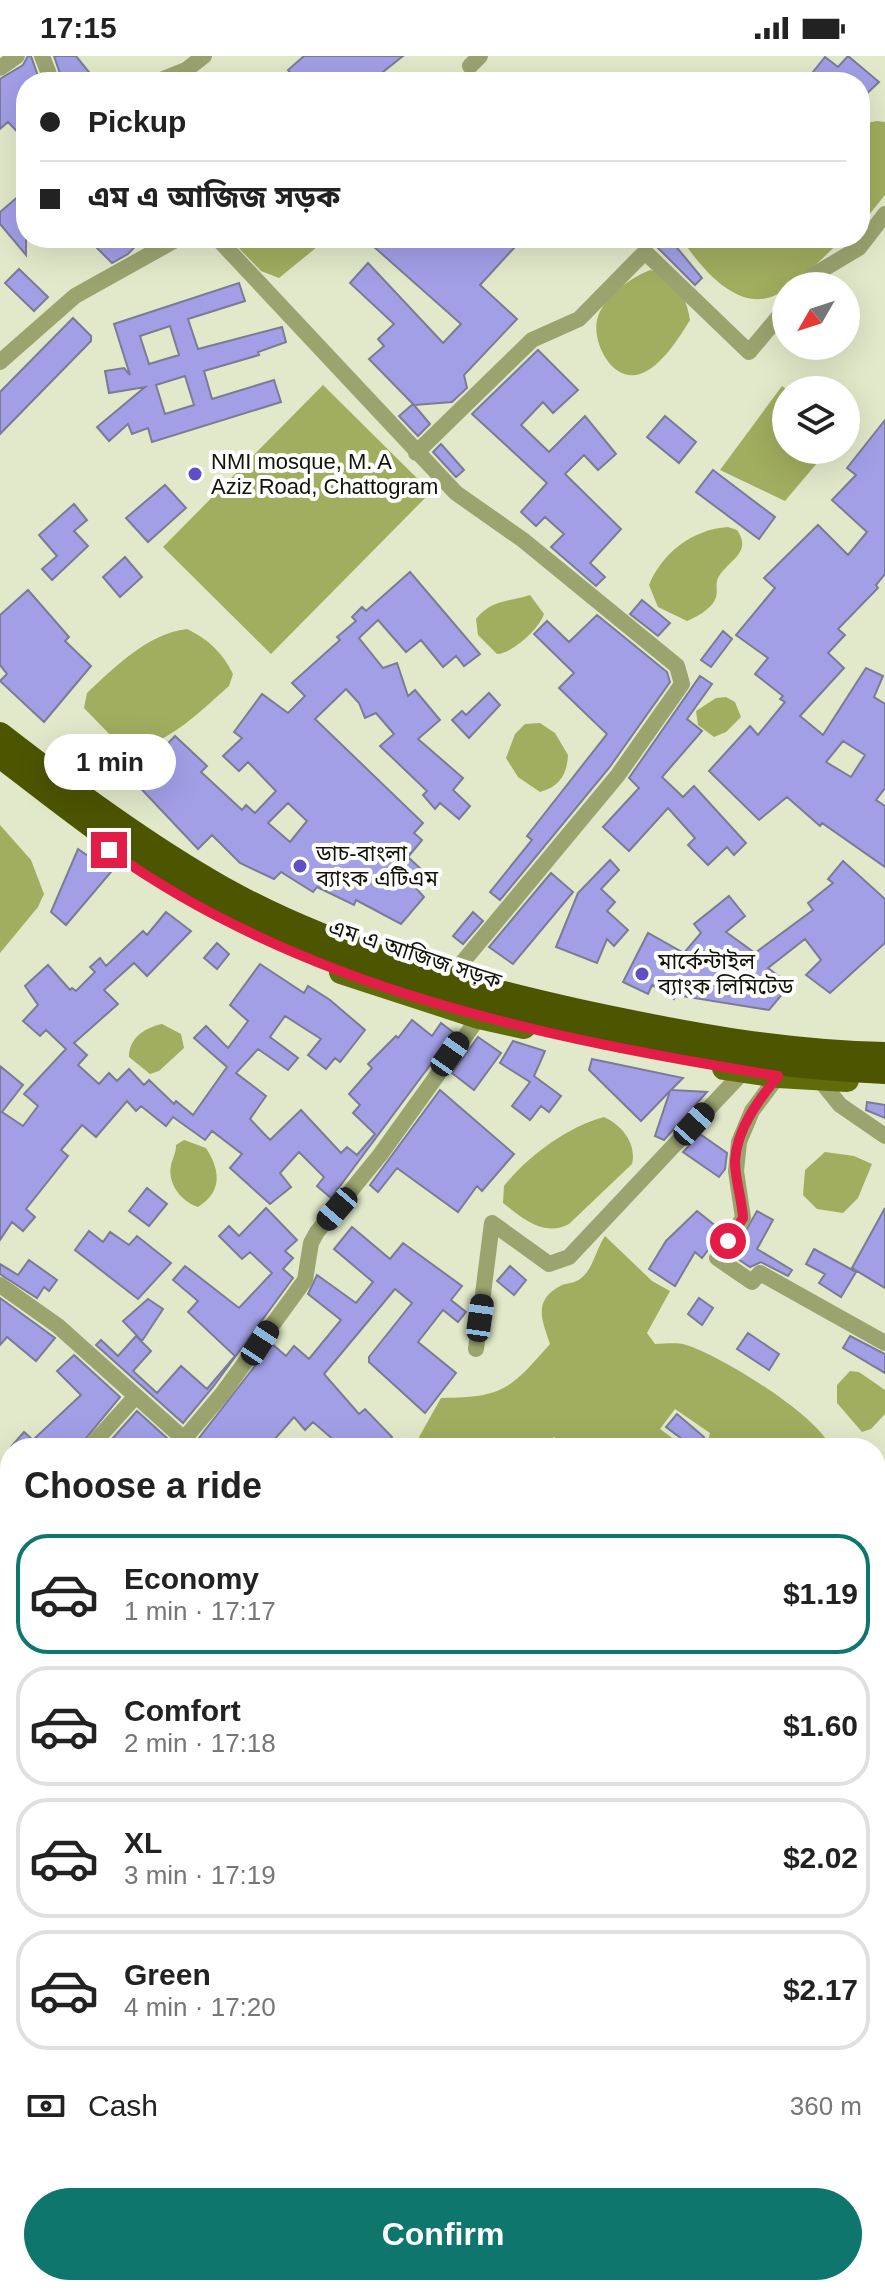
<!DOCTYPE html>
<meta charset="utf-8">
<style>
:root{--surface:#fff;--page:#f6f6f6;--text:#222;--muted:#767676;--line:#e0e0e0;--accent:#0f766e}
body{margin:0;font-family:Helvetica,"Noto Sans Bengali",sans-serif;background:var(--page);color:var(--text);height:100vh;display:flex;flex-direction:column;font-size:30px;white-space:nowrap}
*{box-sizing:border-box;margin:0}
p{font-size:26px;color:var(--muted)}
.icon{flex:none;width:44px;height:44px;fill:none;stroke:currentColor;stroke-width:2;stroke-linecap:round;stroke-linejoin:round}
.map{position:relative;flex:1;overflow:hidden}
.panel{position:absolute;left:0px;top:1382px;width:886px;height:858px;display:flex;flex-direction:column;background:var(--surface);border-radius:32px 32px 0 0;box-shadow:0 8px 32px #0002}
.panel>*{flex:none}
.banner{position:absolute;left:16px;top:16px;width:854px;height:176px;border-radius:32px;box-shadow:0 8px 32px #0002;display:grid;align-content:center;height:176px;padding:0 24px;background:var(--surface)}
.needle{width:52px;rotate:231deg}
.controls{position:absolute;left:772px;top:216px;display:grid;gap:16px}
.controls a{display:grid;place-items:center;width:88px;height:88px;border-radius:50%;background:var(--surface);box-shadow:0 8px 32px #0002;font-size:40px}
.end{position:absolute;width:36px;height:36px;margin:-18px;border:10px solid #e11d48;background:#fff;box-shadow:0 0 0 4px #fff}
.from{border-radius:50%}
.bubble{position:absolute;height:56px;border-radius:28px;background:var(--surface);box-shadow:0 8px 32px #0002;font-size:26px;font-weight:700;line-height:56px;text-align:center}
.car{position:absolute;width:24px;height:48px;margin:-24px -12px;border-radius:10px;box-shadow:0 0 6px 2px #0007;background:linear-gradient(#222 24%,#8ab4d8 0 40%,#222 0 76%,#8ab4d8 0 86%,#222 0)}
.banner b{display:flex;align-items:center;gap:28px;height:76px;font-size:30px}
.banner b+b{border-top:2px solid var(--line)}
.banner i{width:20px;height:20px;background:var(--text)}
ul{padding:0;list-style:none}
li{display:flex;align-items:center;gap:24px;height:120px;margin:0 16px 12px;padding:0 8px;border:4px solid var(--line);border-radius:32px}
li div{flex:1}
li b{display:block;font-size:30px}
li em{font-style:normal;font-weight:700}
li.active{border-color:var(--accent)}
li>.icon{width:72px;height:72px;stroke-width:1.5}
h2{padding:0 24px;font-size:36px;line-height:96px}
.pay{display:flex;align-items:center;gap:20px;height:88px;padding:0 24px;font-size:30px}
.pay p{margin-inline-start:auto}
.cta{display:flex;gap:16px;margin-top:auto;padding:16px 24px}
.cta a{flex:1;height:92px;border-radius:48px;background:var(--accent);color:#fff;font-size:32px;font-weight:700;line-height:92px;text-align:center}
.status{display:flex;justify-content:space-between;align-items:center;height:56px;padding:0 40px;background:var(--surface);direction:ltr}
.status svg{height:22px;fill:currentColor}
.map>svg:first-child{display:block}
</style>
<div class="status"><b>17:15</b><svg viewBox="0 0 49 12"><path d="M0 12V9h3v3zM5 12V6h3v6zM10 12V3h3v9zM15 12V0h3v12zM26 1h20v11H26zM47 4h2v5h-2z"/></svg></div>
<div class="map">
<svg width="885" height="2239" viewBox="0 0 885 2239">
<rect width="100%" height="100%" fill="#e2e9ca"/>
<!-- green -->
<path fill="#b3bc8e" d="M 876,2086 L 885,2096 L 885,2239 L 789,2239 L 791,2236 L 786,2230 L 876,2230 Z"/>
<!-- water -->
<path fill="#a1ad5f" d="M 877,65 L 885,66 L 885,139 L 860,170 L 860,68 Z
M 229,182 L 328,182 L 279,222 L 261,215 Z
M 681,182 L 844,182 C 825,199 794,233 771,241 C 734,254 698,208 681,182 Z
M 650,214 C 674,218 687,241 690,264 C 679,282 661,311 640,318 C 613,327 592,288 597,264 C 602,242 630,222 650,214 Z
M 323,329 L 431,436 L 271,598 L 163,491 Z
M 782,330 L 787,334 L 786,394 L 828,394 L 785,445 L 720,414 Z
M 728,471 L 737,474 C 753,497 728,504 718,522 C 715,528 718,535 716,541 C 713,552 697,561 687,565 L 658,551 L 649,529 C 662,497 693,473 728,471 Z
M 530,539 L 544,558 C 539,573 513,597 497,598 L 478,579 L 476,563 C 491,543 509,546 530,539 Z
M 187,573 C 208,583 223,597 233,618 L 229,630 C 202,653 160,699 121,690 L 84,652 L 87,637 C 115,611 147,578 187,573 Z
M 726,641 L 735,646 L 741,661 L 726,676 L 714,681 L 698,669 L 696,655 L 716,642 Z
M 540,667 L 555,677 L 568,699 C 567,719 559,731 540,736 L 518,721 L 506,702 L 515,678 L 525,668 Z
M 0,769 L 31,804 L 44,838 L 38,851 L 0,897 Z
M 162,968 L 181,978 L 184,992 L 159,1015 L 150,1018 L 129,1001 C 129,982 144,972 162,968 Z
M 604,1061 C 622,1069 637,1088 632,1108 L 569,1168 C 544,1181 523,1163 503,1147 L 504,1130 C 528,1100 567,1071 604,1061 Z
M 184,1084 L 206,1092 C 221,1115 222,1136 198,1151 C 182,1146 167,1128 171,1109 C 173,1101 176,1097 176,1089 Z
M 825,1096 L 854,1100 L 872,1108 L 858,1142 L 843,1157 L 817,1153 L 803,1139 L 805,1114 Z
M 605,1180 L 652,1225 L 670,1235 L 647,1277 L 655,1288 C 665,1288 676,1286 686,1289 C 720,1299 819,1360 831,1392 L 706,1392 L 710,1377 L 675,1353 L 660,1373 L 686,1392 L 569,1392 L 554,1381 L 539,1392 L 473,1392 L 464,1382 L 450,1392 L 424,1392 L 419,1381 L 441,1342 C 504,1342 511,1332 550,1288 C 542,1264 532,1244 562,1229 C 568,1227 575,1227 580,1223 C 593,1214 596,1193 605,1180 Z
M 850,1315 L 859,1316 L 885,1334 L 885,1358 L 871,1373 L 862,1376 L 837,1347 L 837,1329 Z
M 0,1691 L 10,1700 L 10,1760 L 0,1774 Z
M 512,2230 L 586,2230 L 583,2239 L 509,2239 Z"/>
<!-- building -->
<path fill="#a29fe7" stroke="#7b7b96" stroke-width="2" fill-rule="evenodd" d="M 28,0 L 31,0 L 40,26 L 26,26 L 26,85 L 8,66 L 0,73 L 0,23 L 23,9 Z
M 54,0 L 76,0 L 97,26 L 63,26 Z
M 304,0 L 403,0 L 383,16 L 391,26 L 298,26 L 288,14 Z
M 848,0 L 879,26 L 860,44 L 860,26 L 805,26 L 825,1 L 838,11 Z
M 26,134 L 26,199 L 0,168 L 0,156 Z
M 87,182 L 143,182 L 128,198 L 112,207 Z
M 364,182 L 523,182 L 480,229 L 517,263 L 464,319 L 467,332 L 452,346 L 414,349 L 430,368 L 418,380 L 399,360 L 413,348 L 369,303 L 384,290 L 378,283 L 394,268 L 350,227 L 368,207 L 443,287 L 461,268 Z
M 648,182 L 669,182 L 702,222 L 695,229 Z
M 19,213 L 48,241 L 34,255 L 5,227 Z
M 239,227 L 245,245 L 188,263 L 198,293 L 282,271 L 286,286 L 258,296 L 259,299 L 204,315 L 212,343 L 274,324 L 281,346 L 152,386 L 148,372 L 132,378 L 128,368 L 109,385 L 97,371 L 145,331 L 109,337 L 105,315 L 124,312 L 130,319 L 114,268 ZM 170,270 L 179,299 L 149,308 L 140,280 ZM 185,320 L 194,349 L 165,358 L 156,329 Z
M 73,262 L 91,280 L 91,285 L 0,378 L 0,336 Z
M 538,294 L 578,334 L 553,357 L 543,346 L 521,369 L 549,396 L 585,360 L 616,398 L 598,414 L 584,399 L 565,418 L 621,473 L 590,507 L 605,521 L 596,530 L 551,491 L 564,478 L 545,461 L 536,470 L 521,456 L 547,427 L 472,358 Z
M 665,360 L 696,386 L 679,407 L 647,381 Z
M 885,364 L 885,518 L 876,529 L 878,532 L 838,573 L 845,579 L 828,597 L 844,612 L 800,660 L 823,679 L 866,612 L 883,620 L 874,641 L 885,648 L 885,732 L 876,744 L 885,750 L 885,811 L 822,767 L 820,770 L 787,741 L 759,764 L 709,715 L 750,670 L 758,679 L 785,646 L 780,643 L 783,640 L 755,618 L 768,602 L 736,579 L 775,532 L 764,522 L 818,469 L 848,499 L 867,476 L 832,444 L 856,419 L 847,412 ZM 843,685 L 865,699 L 851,721 L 826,706 Z
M 441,388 L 464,414 L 456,421 L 433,396 Z
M 713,414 L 775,461 L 759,483 L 696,436 Z
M 165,429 L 186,452 L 148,486 L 126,462 Z
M 74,448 L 87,464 L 74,475 L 88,490 L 52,524 L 42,513 L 57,500 L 39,479 Z
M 125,501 L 142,521 L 120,541 L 103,521 Z
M 410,516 L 480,598 L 464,610 L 456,600 L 443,611 L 421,584 L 406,596 L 378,564 L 359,582 L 383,612 L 397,607 L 408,640 L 415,634 L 440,664 L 418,683 L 463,722 L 453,734 L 470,750 L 459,763 L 440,747 L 435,753 L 423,739 L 427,735 L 380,690 L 394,678 L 376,657 L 365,662 L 359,647 L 346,633 L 315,663 L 423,767 L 414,777 L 422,784 L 408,801 L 424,816 L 414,830 L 424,841 L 401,868 L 356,844 L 354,849 L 317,831 L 313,836 L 281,816 L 274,823 L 240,807 L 212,779 L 198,793 L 130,721 L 126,726 L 90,696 L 103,681 L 143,714 L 175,680 L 207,710 L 201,716 L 242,754 L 246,749 L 255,757 L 276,735 L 248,706 L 239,715 L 223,700 L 242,682 L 234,676 L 262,638 L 288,657 L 305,640 L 292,627 L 340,584 L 337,581 L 356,565 L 352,561 L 362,551 L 366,555 ZM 288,747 L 307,765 L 290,786 L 268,767 Z
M 28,534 L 69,581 L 65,585 L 91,610 L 44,666 L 0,625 L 7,618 L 0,609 L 0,559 Z
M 642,544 L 670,567 L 658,580 L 630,558 Z
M 597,559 L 667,616 L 670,626 L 609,712 L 500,844 L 490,836 L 532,784 L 527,780 L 607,678 L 559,632 L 574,617 L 534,578 L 547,565 L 569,586 Z
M 723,575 L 732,583 L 711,611 L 701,604 Z
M 700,620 L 712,628 L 687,663 L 702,675 L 662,721 L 683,741 L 694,730 L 746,787 L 734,799 L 727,791 L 708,809 L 688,789 L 695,782 L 668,752 L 629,795 L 603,771 L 639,732 L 629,722 Z
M 489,637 L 500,649 L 469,682 L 452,664 L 462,655 L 466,659 Z
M 78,793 L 111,816 L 66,869 L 51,856 Z
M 610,804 L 619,814 L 601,833 L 615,846 L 607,855 L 628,874 L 614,890 L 607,883 L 597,907 L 556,891 L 578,837 Z
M 843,805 L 885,843 L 885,887 L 830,937 L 806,919 L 821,904 L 805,883 L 768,912 L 790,929 L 769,954 L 676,939 L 674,943 L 652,929 L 648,938 L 623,926 L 648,877 L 684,897 L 701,877 L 694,868 L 729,840 L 745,860 L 726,876 L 755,897 L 813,854 L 808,847 L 833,827 L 828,823 Z
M 551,817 L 573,836 L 513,908 L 489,891 Z
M 166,856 L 191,875 L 147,920 L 134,907 L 104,934 L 118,948 L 74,987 L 87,999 L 78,1009 L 99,1028 L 109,1017 L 117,1025 L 129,1013 L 144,1029 L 149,1024 L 174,1048 L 176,1045 L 193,1059 L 227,1011 L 194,982 L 206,970 L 228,992 L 248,965 L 230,949 L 260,908 L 304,937 L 308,930 L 330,944 L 365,974 L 340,1006 L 335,1002 L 326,1013 L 308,999 L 321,983 L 285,960 L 270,981 L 298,1002 L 288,1014 L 258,993 L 236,1017 L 266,1040 L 250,1063 L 270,1084 L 301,1054 L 341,1097 L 347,1091 L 357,1099 L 375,1078 L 353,1057 L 360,1049 L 349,1038 L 372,1012 L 368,1008 L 396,980 L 398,982 L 412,964 L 432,980 L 441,967 L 454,977 L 331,1142 L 317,1130 L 324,1121 L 299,1096 L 280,1117 L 291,1131 L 270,1148 L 230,1112 L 242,1098 L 212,1075 L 205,1084 L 173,1061 L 166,1070 L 141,1050 L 136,1055 L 127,1045 L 96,1081 L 82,1069 L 61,1094 L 68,1100 L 26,1153 L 35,1161 L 23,1175 L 12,1166 L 0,1184 L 0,1010 L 23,1029 L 2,1056 L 23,1070 L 38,1050 L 24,1038 L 66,993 L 46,974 L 40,980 L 23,965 L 38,949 L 25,930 L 48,909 L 70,934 L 72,932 L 76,935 L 95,916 L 90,911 L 100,902 L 106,910 L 143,875 L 147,879 Z
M 473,856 L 483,865 L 463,888 L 453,880 Z
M 217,887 L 229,898 L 217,913 L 204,902 Z
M 478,981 L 501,997 L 474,1034 L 452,1017 Z
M 513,985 L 545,995 L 534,1020 L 561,1040 L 549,1056 L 541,1050 L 530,1064 L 512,1050 L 530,1026 L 500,1007 Z
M 592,1003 L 683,1022 L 671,1034 L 707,1036 L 664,1084 L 655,1080 L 670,1035 L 641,1065 L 589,1014 Z
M 440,1034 L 514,1098 L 482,1135 L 477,1130 L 458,1156 L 397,1112 L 378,1136 L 370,1129 Z
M 867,1046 L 885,1049 L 885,1062 L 866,1054 Z
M 700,1078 L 727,1097 L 725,1113 L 719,1121 L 683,1096 Z
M 147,1132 L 167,1148 L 149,1170 L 129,1155 Z
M 266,1152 L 297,1184 L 285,1195 L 293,1202 L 283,1213 L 293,1222 L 213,1331 L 183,1367 L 96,1289 L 101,1284 L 118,1300 L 136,1280 L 151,1295 L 133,1315 L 157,1337 L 181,1310 L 207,1333 L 235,1300 L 188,1256 L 198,1245 L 173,1224 L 185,1210 L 239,1252 L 272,1217 L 250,1196 L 242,1203 L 219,1180 L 229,1170 L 239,1180 Z
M 885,1152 L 885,1232 L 852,1212 Z
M 697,1155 L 722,1175 L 702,1202 L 695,1196 L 675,1230 L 649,1213 L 666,1185 Z
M 757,1155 L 773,1164 L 757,1193 L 792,1214 L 788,1220 L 761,1206 L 750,1211 L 732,1199 Z
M 352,1171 L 390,1203 L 403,1187 L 462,1230 L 451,1244 L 466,1256 L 458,1266 L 443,1254 L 418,1286 L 456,1317 L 425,1357 L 369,1306 L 369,1301 L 412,1247 L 395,1233 L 324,1318 L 359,1358 L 365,1353 L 392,1381 L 381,1392 L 343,1392 L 313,1366 L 305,1374 L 294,1361 L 267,1392 L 205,1392 L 199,1382 L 272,1288 L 286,1300 L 294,1290 L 309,1303 L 341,1264 L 308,1238 L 317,1219 L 356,1247 L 373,1226 L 334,1193 Z
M 89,1175 L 103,1186 L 110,1176 L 129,1189 L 137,1180 L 171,1207 L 138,1243 L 75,1194 Z
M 814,1193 L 856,1216 L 841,1241 L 819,1227 L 825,1218 L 806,1208 Z
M 29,1204 L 57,1224 L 49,1235 L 44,1231 L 37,1242 L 0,1218 L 0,1208 L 18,1219 Z
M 510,1210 L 526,1224 L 514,1239 L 497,1225 Z
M 0,1242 L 55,1282 L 36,1305 L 7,1281 L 0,1289 Z
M 699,1242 L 713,1252 L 702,1269 L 688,1258 Z
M 148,1243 L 163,1253 L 142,1285 L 123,1265 Z
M 748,1277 L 779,1298 L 769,1314 L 737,1293 Z
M 850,1280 L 885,1298 L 885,1317 L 843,1292 Z
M 74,1299 L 120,1341 L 78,1392 L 10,1392 L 24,1376 L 33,1384 L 81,1339 L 57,1315 Z
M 137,1355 L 178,1392 L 104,1392 Z
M 677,1358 L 704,1381 L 694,1392 L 666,1371 Z"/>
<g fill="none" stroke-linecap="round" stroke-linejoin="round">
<!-- street -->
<path stroke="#9ba46f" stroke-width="16" d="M 42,0 L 52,26
M 470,10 L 480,0
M 0,12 L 17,0
M 156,26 L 186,14 L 204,0
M 217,182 L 456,437 L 523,484 L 677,610 L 682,628 L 618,719 L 456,914
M 803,230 L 812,220 L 859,192 L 885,158
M 0,306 L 75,240 L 179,182
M 416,397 L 532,284 L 579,263 L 645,196 L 749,296 L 786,252
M 778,1020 L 752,1055 L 739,1086 L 736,1115 L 743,1162 L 717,1202 L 752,1226 L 760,1217 L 885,1287
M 819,1023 L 840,1049 L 885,1080
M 0,1229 L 58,1270 L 194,1392
M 476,1293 L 492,1167 L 549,1208 L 569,1201 L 744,1015
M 184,1383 L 222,1338 L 305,1224 L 311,1187 L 317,1176 L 380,1099 L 479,961
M 89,1392 L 136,1340
M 0,1497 L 10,1484
M 876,1533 L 885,1520
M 876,1675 L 885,1682
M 876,1872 L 885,1862
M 0,2014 L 5,2020 L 10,2016
M 876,2018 L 885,2010
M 0,2130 L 10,2140
M 105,2230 L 114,2239
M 454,2230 L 473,2239
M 389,2239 L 394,2230
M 485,2239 L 498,2230
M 666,2239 L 672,2230"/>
<!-- primary -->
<path stroke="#606b0a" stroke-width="24" d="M 341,916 L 479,961 L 524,971
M 724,1012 L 778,1020 L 847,1024"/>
<!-- highway -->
<path stroke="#4c5500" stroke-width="24" d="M 0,678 C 71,733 146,789 224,833 C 334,894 458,928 579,955 C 681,977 781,996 885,998
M 0,700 C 70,754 140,810 219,851 C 324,905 435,939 550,966 C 663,992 769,1011 885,1016"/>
</g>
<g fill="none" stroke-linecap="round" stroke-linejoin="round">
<!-- route -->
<path stroke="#e11d48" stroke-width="10" d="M 109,794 C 305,934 545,982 778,1020 C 758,1045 737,1072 735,1105 C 735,1124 742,1143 743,1162 L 728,1185"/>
</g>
<!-- markers -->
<g fill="#604ec6" stroke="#fff" stroke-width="3">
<circle cx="195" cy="418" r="8"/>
<circle cx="300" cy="810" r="8"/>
<circle cx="642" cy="918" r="8"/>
</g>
<g text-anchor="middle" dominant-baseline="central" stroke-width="8" stroke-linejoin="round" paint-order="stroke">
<!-- poi labels -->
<g font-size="22" fill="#121409" stroke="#fff" text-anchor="start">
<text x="211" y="405">NMI mosque, M. A<tspan x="211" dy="25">Aziz Road, Chattogram</tspan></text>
<text x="316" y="797">ডাচ-বাংলা<tspan x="316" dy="25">ব্যাংক এটিএম</tspan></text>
<text x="658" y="905">মার্কেন্টাইল<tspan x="658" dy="25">ব্যাংক লিমিটেড</tspan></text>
</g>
<!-- street labels -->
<g font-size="22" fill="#121409" stroke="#fff">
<text transform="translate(415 898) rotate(18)">এম এ আজিজ সড়ক</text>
</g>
</g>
</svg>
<div class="controls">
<a><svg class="needle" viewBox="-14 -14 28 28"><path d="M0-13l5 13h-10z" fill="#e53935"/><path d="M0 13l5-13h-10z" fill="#767676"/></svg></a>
<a><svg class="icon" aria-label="layers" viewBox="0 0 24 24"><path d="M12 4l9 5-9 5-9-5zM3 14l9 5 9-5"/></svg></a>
</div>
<i class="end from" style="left:728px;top:1185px"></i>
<i class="end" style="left:109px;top:794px"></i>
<div class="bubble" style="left:44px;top:678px;width:132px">1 min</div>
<i class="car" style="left:450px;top:998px;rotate:35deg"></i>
<i class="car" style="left:694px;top:1068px;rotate:42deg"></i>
<i class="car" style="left:337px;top:1153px;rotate:221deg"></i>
<i class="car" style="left:480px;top:1262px;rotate:8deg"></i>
<i class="car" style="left:260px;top:1287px;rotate:33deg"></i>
<div class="banner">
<b><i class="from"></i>Pickup</b>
<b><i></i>এম এ আজিজ সড়ক</b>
</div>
<section class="panel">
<h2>Choose a ride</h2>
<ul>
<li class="active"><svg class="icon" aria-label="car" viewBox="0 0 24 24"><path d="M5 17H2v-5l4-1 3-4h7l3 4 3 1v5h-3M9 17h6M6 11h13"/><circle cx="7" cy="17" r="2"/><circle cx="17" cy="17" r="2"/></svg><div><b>Economy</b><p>1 min · 17:17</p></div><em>$1.19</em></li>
<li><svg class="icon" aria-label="car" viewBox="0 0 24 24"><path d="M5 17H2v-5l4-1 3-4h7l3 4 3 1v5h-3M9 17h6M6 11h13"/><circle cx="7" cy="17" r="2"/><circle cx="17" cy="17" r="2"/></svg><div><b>Comfort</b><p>2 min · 17:18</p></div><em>$1.60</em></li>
<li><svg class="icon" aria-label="car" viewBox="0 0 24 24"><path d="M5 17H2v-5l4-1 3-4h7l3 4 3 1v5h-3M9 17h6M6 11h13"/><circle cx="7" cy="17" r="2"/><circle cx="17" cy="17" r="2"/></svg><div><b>XL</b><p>3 min · 17:19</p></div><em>$2.02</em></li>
<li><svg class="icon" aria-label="car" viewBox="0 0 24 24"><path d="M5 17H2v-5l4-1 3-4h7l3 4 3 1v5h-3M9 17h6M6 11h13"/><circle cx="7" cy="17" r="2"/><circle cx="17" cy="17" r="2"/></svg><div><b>Green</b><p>4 min · 17:20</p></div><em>$2.17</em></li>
</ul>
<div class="pay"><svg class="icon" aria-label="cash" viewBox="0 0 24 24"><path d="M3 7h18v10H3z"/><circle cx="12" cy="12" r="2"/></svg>Cash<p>360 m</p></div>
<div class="cta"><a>Confirm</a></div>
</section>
</div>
